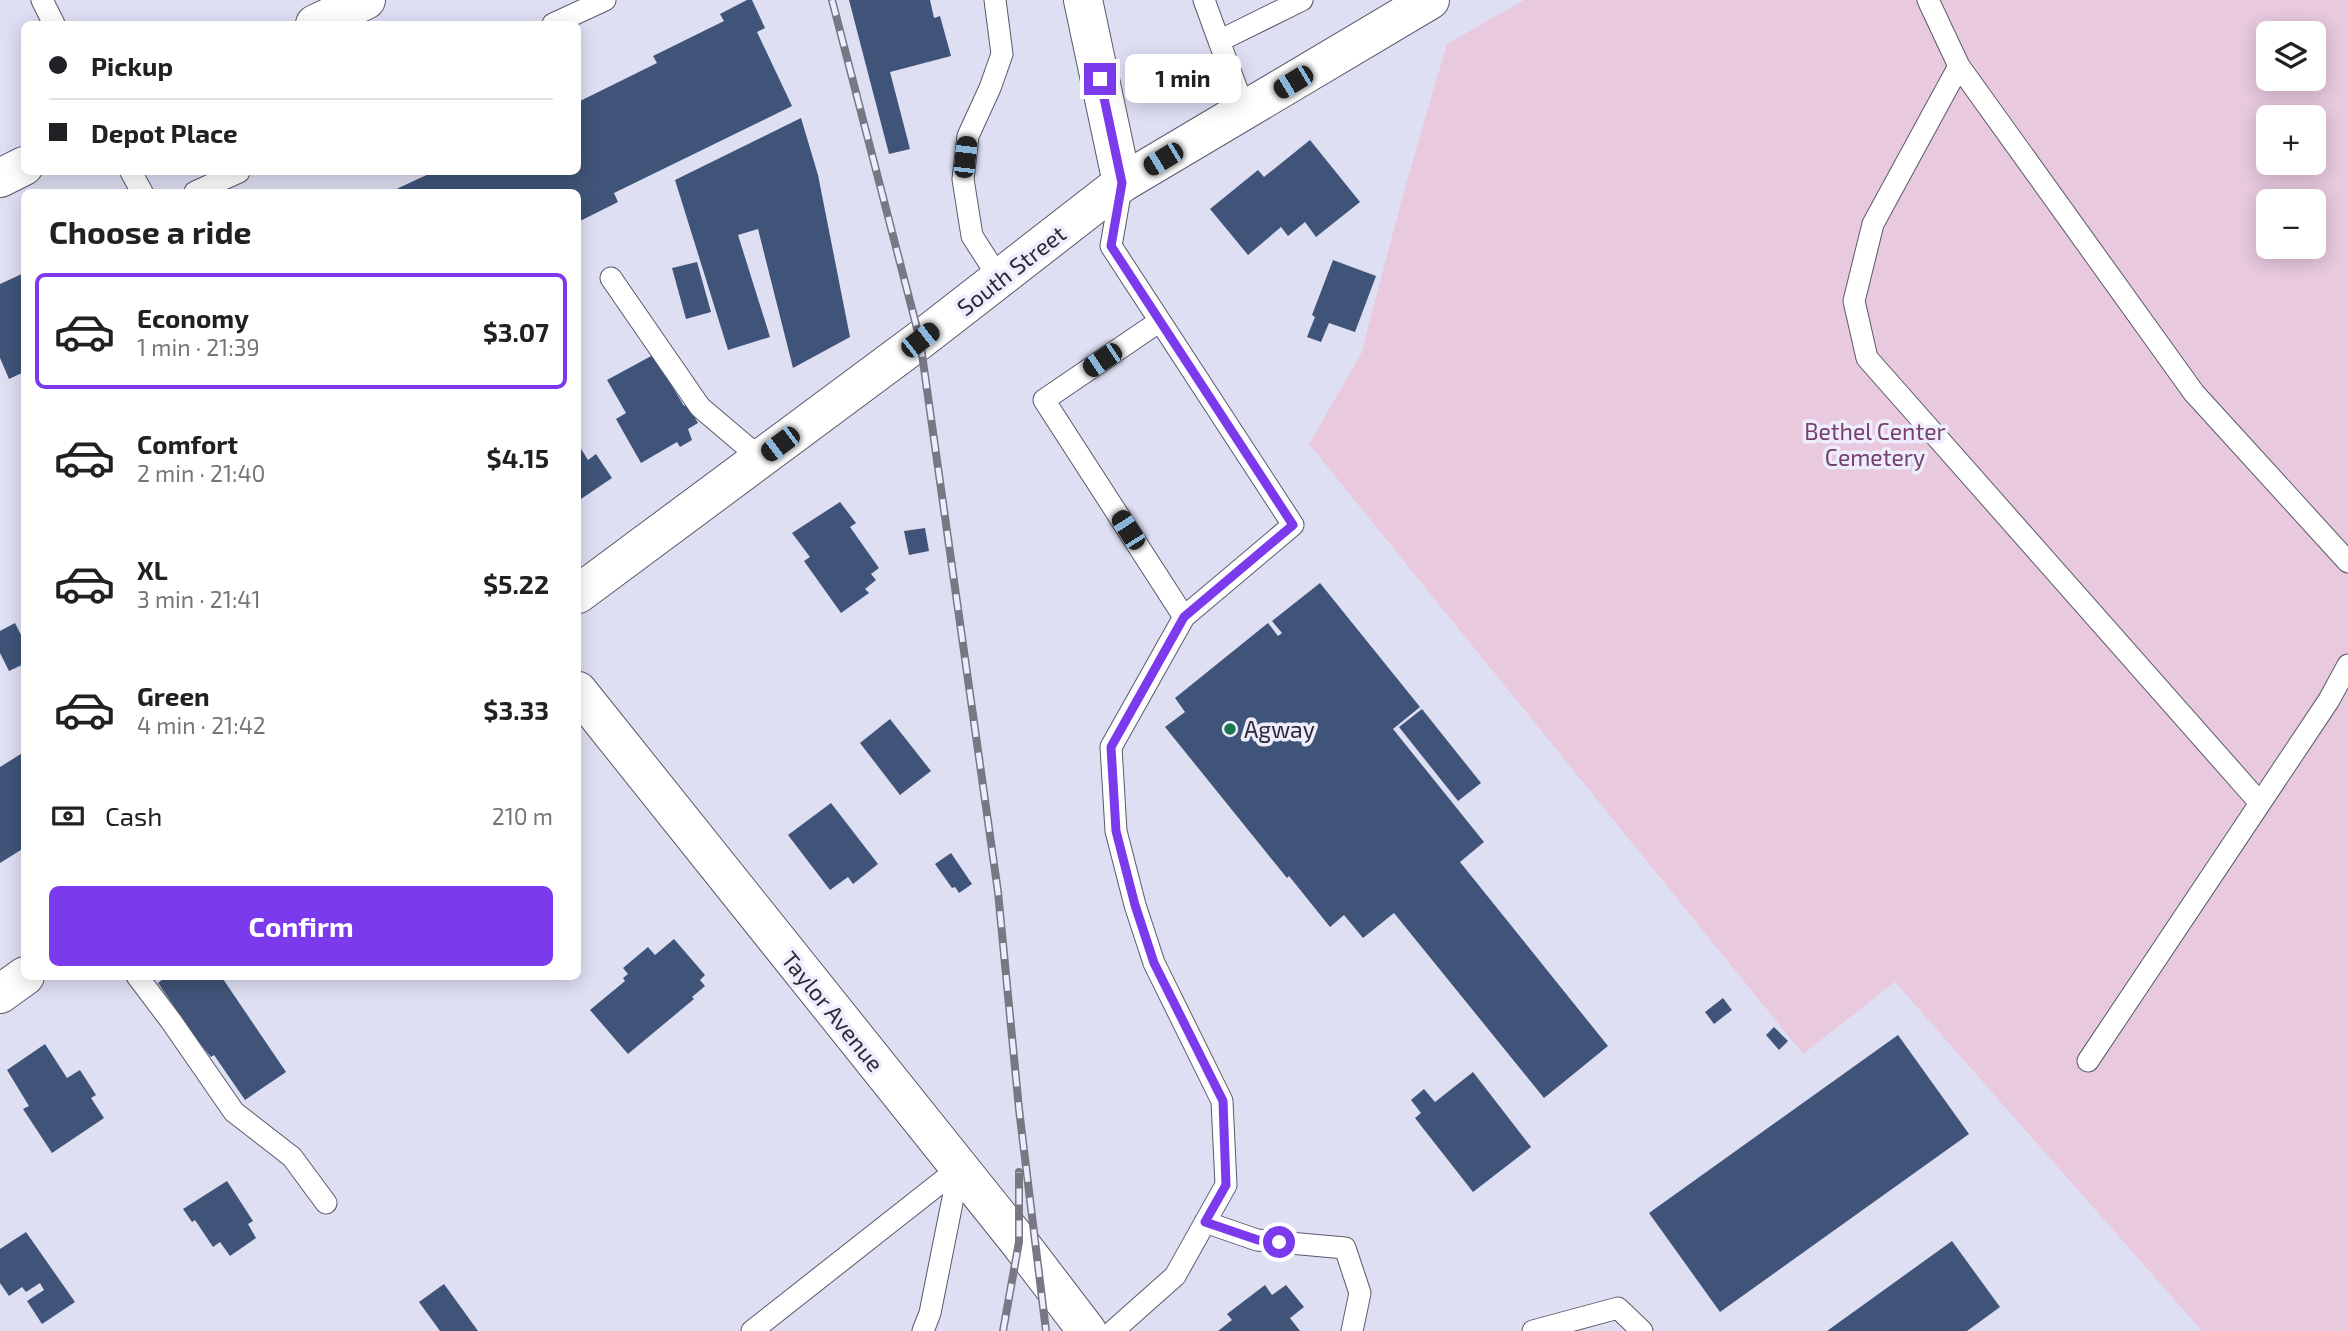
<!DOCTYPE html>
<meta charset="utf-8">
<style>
:root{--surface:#fff;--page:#f2f2f2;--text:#202124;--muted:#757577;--line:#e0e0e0;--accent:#7c3aed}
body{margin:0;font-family:"Exo 2",sans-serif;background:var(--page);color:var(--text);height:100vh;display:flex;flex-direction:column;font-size:26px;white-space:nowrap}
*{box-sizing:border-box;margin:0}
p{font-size:23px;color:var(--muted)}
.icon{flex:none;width:38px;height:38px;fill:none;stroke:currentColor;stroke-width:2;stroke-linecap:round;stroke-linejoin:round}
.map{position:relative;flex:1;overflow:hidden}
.panel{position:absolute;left:21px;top:189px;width:560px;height:791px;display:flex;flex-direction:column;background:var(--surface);border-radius:10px;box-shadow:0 4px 18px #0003}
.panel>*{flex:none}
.hud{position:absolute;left:21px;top:21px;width:560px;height:154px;border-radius:10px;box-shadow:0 4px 18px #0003;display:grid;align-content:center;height:154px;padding:0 28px;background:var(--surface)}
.controls{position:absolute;left:2256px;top:21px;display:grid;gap:14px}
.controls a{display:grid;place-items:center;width:70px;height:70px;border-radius:10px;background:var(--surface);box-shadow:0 4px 18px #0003;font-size:35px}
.end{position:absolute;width:32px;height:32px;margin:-16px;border:9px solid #7c3aed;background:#fff;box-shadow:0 0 0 4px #fff}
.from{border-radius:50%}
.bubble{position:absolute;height:49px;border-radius:10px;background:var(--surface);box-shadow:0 4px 18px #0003;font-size:23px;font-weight:700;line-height:49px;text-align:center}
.car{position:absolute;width:21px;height:42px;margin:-21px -10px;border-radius:9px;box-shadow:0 0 5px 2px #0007;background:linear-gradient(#222 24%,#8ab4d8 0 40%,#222 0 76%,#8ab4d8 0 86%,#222 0)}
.hud b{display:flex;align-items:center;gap:24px;height:66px;font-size:26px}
.hud b+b{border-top:2px solid var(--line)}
.hud i{width:18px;height:18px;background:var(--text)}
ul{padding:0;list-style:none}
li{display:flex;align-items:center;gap:21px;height:116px;margin:0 14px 10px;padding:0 14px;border:4px solid transparent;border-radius:10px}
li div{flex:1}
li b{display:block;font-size:26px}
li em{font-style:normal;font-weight:700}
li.current{border-color:var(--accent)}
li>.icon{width:63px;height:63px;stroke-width:1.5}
h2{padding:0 28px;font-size:32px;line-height:84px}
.pay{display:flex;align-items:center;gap:18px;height:77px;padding:0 28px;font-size:26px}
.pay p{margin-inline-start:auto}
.button{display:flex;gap:14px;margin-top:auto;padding:14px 28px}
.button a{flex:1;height:80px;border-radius:10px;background:var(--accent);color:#fff;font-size:28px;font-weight:700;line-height:80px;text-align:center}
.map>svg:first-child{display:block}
</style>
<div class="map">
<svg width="2348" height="1331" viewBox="0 0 2348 1331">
<rect width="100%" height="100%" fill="#dfdff4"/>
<!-- green -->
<path fill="#e8c9de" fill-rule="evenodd" d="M 1524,0 L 2348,0 L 2348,1331 L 2202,1331 L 1895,982 L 1803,1054 L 1309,444 L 1361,354 L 1406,184 L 1447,44 ZM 2268,33 L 2314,33 L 2314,79 L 2268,79 ZM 2268,117 L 2314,117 L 2314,163 L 2268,163 ZM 2268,201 L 2314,201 L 2314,247 L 2268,247 Z"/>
<!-- building -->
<path fill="#3f5478" d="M 747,0 L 752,0 L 765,28 L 757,32 L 792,106 L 614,193 L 618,202 L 578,222 L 578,192 L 390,192 L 433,172 L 578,172 L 578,102 L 657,63 L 653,56 L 724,21 L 720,14 Z
M 849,0 L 930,0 L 934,18 L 940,16 L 951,56 L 890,72 L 910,149 L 889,154 Z
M 801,118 L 818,175 L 850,337 L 793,368 L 758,229 L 738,235 L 770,337 L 728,350 L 675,180 Z
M 1310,140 L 1360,202 L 1316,237 L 1305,222 L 1288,236 L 1281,227 L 1248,255 L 1210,209 L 1258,170 L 1264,177 Z
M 1333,260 L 1376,276 L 1355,332 L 1329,323 L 1321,342 L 1307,337 L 1315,317 L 1312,315 Z
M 697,262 L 711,312 L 686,319 L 672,268 Z
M 24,273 L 24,372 L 9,379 L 0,358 L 0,284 Z
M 653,355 L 684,406 L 687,404 L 698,423 L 688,429 L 692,440 L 680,447 L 677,442 L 641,463 L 616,419 L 626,413 L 607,380 Z
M 578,444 L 588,460 L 596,454 L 612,478 L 578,501 Z
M 840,502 L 856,523 L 850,527 L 879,568 L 871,574 L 876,580 L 865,589 L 869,593 L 841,613 L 804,561 L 810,557 L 792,533 Z
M 925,528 L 929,551 L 909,555 L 904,531 Z
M 1320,583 L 1420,707 L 1393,729 L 1484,842 L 1460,862 L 1608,1046 L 1544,1098 L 1394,913 L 1363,938 L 1344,915 L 1330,927 L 1289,876 L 1287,878 L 1165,727 L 1185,712 L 1175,698 L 1268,623 L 1278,636 L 1282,633 L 1272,621 Z
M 15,623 L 24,641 L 24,664 L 9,671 L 0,653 L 0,631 Z
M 1422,709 L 1481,783 L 1458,801 L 1399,727 Z
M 890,719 L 931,771 L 900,795 L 860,743 Z
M 24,752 L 24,848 L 0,863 L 0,767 Z
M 831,803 L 878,864 L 853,884 L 848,877 L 830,890 L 788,835 Z
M 951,853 L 972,884 L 959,893 L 955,887 L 952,888 L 935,864 Z
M 674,939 L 705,975 L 700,980 L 705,986 L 692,997 L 694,999 L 628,1054 L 590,1010 L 625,981 L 623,978 L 628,974 L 623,968 L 648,947 L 655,955 Z
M 167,976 L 221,976 L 286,1072 L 245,1100 L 214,1055 L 211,1057 L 201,1045 L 158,983 Z
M 1723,998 L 1732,1010 L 1714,1024 L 1705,1012 Z
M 1774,1027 L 1788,1041 L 1779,1050 L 1766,1035 Z
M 1898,1035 L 1969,1134 L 1720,1312 L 1649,1213 Z
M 45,1044 L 67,1078 L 80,1070 L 96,1095 L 91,1098 L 104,1118 L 52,1153 L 23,1109 L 29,1106 L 7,1070 Z
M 1473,1072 L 1531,1147 L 1473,1192 L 1415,1118 L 1421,1113 L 1411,1100 L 1424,1089 L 1435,1102 Z
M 227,1181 L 253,1221 L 248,1224 L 256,1238 L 230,1256 L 220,1242 L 213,1247 L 195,1220 L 192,1222 L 183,1209 Z
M 26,1232 L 75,1302 L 42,1324 L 27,1301 L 44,1290 L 40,1283 L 26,1292 L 22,1287 L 9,1296 L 0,1283 L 0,1249 Z
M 1952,1241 L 2000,1307 L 1967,1331 L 1827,1331 Z
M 444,1284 L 478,1331 L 440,1331 L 419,1302 Z
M 1265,1285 L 1272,1295 L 1286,1285 L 1304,1307 L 1290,1318 L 1300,1331 L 1218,1331 L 1232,1320 L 1227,1314 Z"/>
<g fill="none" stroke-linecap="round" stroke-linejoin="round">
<defs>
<path id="service" d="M 42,0 L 54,24
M 995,0 L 1002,54 L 990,88 L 968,136 L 963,179 L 972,236 L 999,278
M 1204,0 L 1219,41
M 1928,0 L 1959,66 L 2194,393 L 2348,562
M 553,24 L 605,0
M 1959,66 L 1873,224 L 1854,301 L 1867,358 L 2260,803
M 1245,111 L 1219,41 L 1302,0
M 131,172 L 142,192
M 195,192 L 239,172
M 611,278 L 700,407 L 760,458
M 1160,321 L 1044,400 L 1184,617
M 137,976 L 171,1021 L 234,1112 L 292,1157 L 326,1203
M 2088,1061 L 2329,700 L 2348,665
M 1205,1222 L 1257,1240 L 1345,1248 L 1360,1293 L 1352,1331
M 752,1331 L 959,1168
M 923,1331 L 930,1313 L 959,1168
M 1113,1331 L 1175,1276 L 1226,1185 L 1222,1101 L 1154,963 L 1135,905 L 1116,831 L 1111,747 L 1184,617 L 1293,525 L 1111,246 L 1122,183
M 1533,1331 L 1618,1308 L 1642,1331"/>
<path id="minor" d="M 1083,0 L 1122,183
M 315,24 L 366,0
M 0,178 L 24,166
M 578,691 L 1019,1242 L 1087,1331"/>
<path id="tertiary" d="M 578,594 L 920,340 L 1122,183 L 1430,0
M 0,994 L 25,976"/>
</defs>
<!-- service casing -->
<use href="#service" stroke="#59596b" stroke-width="23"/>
<!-- minor casing -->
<use href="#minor" stroke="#59596b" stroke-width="40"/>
<!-- tertiary casing -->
<use href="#tertiary" stroke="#59596b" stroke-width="40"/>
<!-- service -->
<use href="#service" stroke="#fff" stroke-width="21"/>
<!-- minor -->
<use href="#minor" stroke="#fff" stroke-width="38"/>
<!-- tertiary -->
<use href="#tertiary" stroke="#fff" stroke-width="38"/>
<defs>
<path id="rail" d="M 832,0 L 920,340 L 998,892 L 1019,1109 L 1046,1331
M 1003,1331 L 1019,1242 L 1019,1172"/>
</defs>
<!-- rail casing -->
<use href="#rail" stroke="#787784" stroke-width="8"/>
<!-- rail -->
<use href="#rail" stroke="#ededfe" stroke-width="5" stroke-dasharray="16" stroke-linecap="butt"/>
</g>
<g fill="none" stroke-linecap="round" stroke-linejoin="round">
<!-- route -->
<path stroke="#7c3aed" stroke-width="9" d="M 1100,79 L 1122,183 L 1111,246 L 1293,525 L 1184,617 L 1111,747 L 1116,831 L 1135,905 L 1154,963 L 1223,1101 L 1226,1185 L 1205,1222 L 1258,1240 L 1279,1242"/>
</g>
<!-- markers -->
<circle fill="#1b784e" stroke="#ededfe" stroke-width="2.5" cx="1230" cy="729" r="7"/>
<g text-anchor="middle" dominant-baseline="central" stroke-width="7" stroke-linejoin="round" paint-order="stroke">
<!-- street labels -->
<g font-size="23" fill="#2c2b33" stroke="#ededfe">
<text transform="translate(1011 270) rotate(-38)">South Street</text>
<text transform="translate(833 1011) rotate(51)">Taylor Avenue</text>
</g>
<!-- park labels -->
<g font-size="23" fill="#774069" stroke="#ededfe">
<text x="1875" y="431">Bethel Center<tspan x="1875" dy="26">Cemetery</tspan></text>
</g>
<!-- poi labels -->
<g font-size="23" fill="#2c2b33" stroke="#ededfe" text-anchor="start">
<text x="1244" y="729">Agway</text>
</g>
</g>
</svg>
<div class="controls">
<a><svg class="icon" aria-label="layers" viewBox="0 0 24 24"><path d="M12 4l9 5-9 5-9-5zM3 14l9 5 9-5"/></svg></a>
<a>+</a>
<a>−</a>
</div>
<i class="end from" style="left:1279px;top:1242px"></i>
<i class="end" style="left:1100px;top:79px"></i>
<div class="bubble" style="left:1125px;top:54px;width:116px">1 min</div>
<i class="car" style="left:1293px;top:82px;rotate:239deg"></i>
<i class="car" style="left:965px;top:157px;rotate:6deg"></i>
<i class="car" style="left:1163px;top:159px;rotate:239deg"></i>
<i class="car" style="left:920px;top:340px;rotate:52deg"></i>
<i class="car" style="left:1102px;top:360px;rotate:236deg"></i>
<i class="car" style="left:780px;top:444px;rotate:233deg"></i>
<i class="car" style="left:1128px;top:530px;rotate:327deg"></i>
<div class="hud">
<b><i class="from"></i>Pickup</b>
<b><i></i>Depot Place</b>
</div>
<section class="panel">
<h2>Choose a ride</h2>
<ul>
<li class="current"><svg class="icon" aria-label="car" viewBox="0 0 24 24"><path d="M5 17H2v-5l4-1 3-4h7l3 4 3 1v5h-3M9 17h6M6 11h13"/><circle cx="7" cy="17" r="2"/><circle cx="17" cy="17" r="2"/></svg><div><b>Economy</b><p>1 min · 21:39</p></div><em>$3.07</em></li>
<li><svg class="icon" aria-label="car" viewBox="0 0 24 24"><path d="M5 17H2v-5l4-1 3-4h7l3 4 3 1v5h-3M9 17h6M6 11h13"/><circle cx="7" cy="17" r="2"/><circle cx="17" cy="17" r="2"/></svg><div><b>Comfort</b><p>2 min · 21:40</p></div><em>$4.15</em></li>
<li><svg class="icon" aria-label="car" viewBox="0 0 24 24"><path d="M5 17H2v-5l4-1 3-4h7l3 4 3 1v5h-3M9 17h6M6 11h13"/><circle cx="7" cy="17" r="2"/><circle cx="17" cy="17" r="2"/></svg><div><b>XL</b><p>3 min · 21:41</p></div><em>$5.22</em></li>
<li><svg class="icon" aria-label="car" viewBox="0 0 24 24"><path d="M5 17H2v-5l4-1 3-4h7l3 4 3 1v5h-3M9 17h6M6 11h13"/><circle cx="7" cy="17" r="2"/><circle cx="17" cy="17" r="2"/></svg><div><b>Green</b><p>4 min · 21:42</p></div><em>$3.33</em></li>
</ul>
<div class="pay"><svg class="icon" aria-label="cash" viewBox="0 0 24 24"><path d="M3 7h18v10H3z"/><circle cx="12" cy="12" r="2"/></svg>Cash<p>210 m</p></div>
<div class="button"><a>Confirm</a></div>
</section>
</div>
